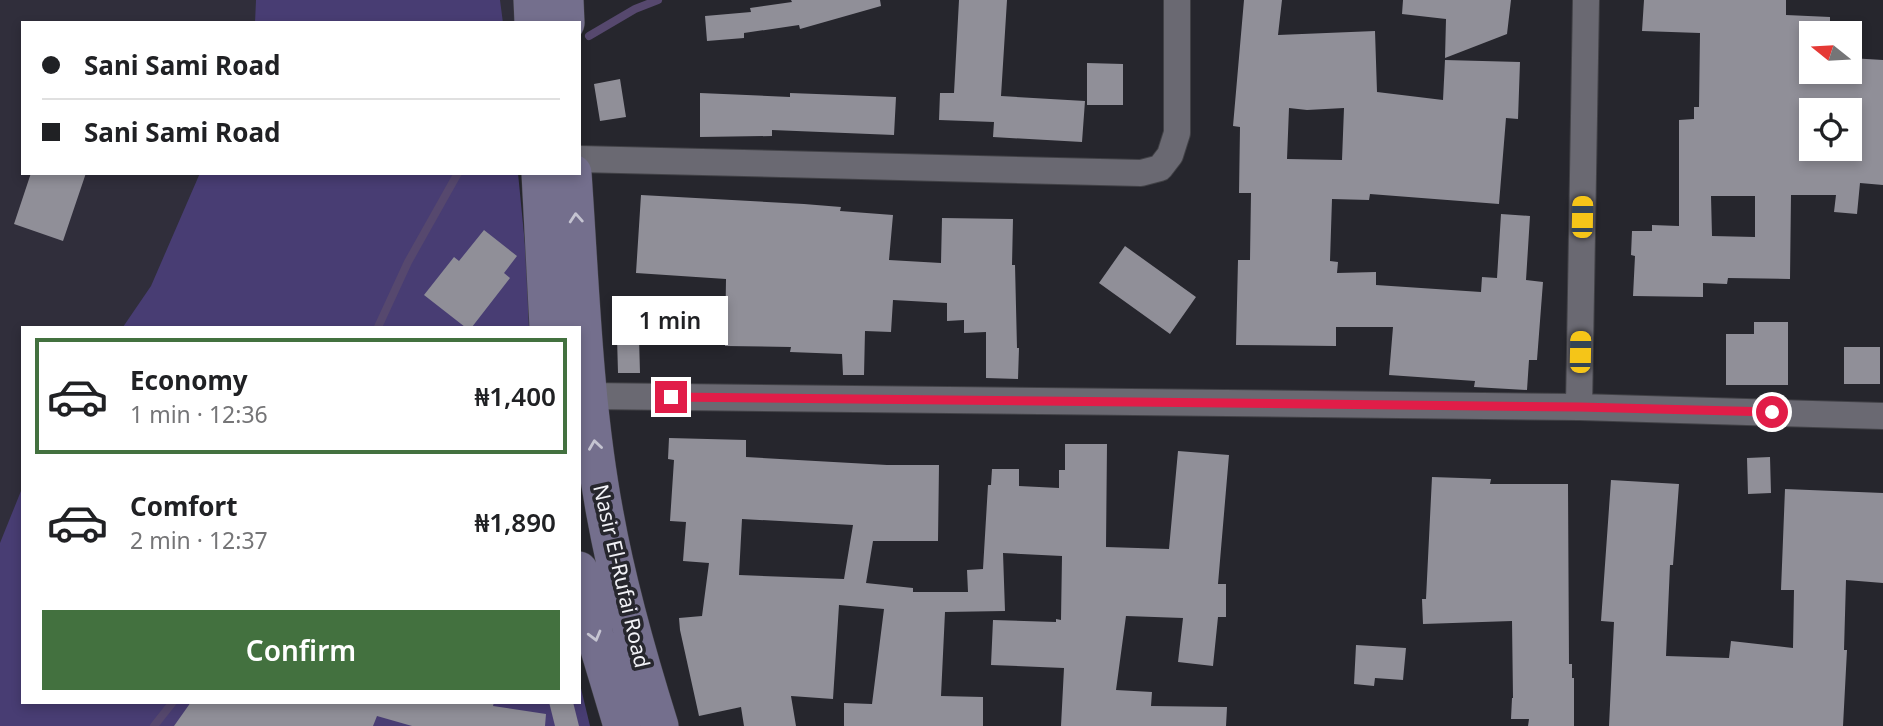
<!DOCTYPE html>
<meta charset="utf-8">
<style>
:root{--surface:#fff;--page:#f6f6f6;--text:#202124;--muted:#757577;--line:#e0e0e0;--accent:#43713f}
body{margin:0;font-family:"Noto Sans",sans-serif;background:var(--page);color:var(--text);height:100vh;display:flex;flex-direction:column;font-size:26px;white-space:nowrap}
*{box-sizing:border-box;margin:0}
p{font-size:23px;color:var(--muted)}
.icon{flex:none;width:38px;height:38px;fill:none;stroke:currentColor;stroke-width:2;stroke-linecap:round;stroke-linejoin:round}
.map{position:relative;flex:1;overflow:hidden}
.details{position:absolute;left:21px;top:326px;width:560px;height:378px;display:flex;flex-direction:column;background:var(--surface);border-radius:0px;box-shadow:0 4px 10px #0003}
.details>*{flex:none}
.guide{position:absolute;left:21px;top:21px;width:560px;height:154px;border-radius:0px;box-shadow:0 4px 10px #0003;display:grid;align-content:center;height:154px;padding:0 21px;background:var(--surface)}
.needle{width:46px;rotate:288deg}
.controls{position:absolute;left:1799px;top:21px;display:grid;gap:14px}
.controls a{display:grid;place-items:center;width:63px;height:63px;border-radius:0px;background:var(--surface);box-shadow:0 4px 10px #0003;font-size:35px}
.end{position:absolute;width:32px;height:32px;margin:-16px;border:9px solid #e11d48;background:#fff;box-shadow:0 0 0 4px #fff}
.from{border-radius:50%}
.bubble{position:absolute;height:49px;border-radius:0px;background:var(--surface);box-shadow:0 4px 10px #0003;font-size:23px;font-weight:600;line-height:49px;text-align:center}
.car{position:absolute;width:21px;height:42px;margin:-21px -10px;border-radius:9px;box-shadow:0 0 5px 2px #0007;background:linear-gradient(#f5c518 24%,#345 0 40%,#f5c518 0 76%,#345 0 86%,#f5c518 0)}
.guide b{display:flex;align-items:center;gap:24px;height:66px;font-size:26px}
.guide b+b{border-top:2px solid var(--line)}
.guide i{width:18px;height:18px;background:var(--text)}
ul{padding:12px 0 0;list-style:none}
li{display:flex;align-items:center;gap:21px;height:116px;margin:0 14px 10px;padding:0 7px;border:4px solid transparent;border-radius:0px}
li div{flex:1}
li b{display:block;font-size:26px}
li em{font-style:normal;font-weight:600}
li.selected{border-color:var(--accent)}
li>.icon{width:63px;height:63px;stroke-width:1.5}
.button{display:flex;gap:14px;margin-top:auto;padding:14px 21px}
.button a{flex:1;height:80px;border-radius:0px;background:var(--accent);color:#fff;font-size:28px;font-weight:600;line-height:80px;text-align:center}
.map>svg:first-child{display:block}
</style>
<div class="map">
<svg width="1883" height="726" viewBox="0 0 1883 726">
<rect width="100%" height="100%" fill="#26262d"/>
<!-- built -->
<path fill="#302e3b" d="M 0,0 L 515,0 L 516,23 L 23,23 L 23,173 L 448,173 L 333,327 L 23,327 L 23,702 L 0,726 Z"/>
<!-- green -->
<path fill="#483d73" d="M 256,0 L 500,0 L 503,23 L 255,23 Z
M 200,173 L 518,173 L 527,265 L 529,327 L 123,327 L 151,286 Z
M 23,486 L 23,702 L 579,702 L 579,680 L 590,726 L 0,726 L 0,543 Z"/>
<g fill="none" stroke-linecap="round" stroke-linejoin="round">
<!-- stream -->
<path stroke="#56486e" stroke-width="8" d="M 589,36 L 635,9 L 658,0
M 378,327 L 408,262 L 458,173
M 154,726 L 173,702"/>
</g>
<!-- building -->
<path fill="#908f98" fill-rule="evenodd" d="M 791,0 L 880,0 L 881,6 L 800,29 L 799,25 L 744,33 L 744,38 L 707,41 L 705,16 L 751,12 L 750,8 L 792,2 Z
M 959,0 L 1007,0 L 1001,96 L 1085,101 L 1082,142 L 993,137 L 994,122 L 939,120 L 940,93 L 954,93 Z
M 1244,0 L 1282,0 L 1278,35 L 1375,31 L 1377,92 L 1443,100 L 1445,60 L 1520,62 L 1518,119 L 1506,118 L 1499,204 L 1370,194 L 1369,200 L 1332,199 L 1330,261 L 1338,262 L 1337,273 L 1376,272 L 1376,285 L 1481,292 L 1482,277 L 1497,278 L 1501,214 L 1530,216 L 1526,280 L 1543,282 L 1537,360 L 1529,360 L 1527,390 L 1474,387 L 1475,381 L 1389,375 L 1393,327 L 1336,327 L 1336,346 L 1236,345 L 1238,260 L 1250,260 L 1251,193 L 1239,193 L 1240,127 L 1233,126 ZM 1289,108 L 1307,110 L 1344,108 L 1342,160 L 1287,159 Z
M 1403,0 L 1511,0 L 1507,34 L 1445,58 L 1446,19 L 1402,14 Z
M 1644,0 L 1786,0 L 1786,15 L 1830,17 L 1830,33 L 1811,33 L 1811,72 L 1850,72 L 1850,58 L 1883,60 L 1883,185 L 1860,183 L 1857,214 L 1834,212 L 1836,195 L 1791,195 L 1790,279 L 1728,278 L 1727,284 L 1703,283 L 1703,297 L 1633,296 L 1635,256 L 1631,255 L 1632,231 L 1652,231 L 1652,225 L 1679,226 L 1679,120 L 1694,119 L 1694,107 L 1699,107 L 1700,33 L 1642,31 ZM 1811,110 L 1850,110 L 1850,149 L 1811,149 ZM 1711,196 L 1755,196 L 1755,237 L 1712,236 Z
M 1087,63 L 1123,64 L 1123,105 L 1087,105 Z
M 620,79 L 626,117 L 600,121 L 594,84 Z
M 700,93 L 790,97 L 790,93 L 896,97 L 894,135 L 772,130 L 772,136 L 700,137 Z
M 31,173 L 86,173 L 63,241 L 14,224 Z
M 641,195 L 804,204 L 841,207 L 840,211 L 893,215 L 889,260 L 941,263 L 942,218 L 1013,219 L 1012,265 L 1015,265 L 1017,348 L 1019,348 L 1018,379 L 986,378 L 986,332 L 964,333 L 964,320 L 947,321 L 947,303 L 893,300 L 891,332 L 865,331 L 864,375 L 843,375 L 842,354 L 790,352 L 791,347 L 725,346 L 726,279 L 636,273 Z
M 484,230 L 517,256 L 504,273 L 510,278 L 472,327 L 465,327 L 424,295 L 454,257 L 459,261 Z
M 1125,246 L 1196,297 L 1170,334 L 1099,283 Z
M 1754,322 L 1788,322 L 1788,385 L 1726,385 L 1726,334 L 1754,334 Z
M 617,337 L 639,337 L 640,373 L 618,373 Z
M 1844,347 L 1880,347 L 1880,384 L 1844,384 Z
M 669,438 L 746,440 L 746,457 L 887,465 L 939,465 L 938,541 L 873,541 L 866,583 L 913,588 L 913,592 L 968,592 L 967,570 L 983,569 L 988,485 L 991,485 L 992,469 L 1019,469 L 1019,486 L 1059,488 L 1059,470 L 1065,470 L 1065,444 L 1107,444 L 1106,547 L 1169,549 L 1178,451 L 1229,455 L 1218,584 L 1226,584 L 1226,617 L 1218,617 L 1213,666 L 1178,662 L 1183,618 L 1126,616 L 1116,690 L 1152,692 L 1151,706 L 1227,707 L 1226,726 L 1061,726 L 1064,668 L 991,665 L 993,620 L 1056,622 L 1056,619 L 1061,620 L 1062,556 L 1003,553 L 1005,611 L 945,612 L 941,696 L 983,697 L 983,726 L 844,726 L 844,703 L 872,704 L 884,609 L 839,605 L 833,699 L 791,696 L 796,726 L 744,726 L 741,707 L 699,716 L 680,630 L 679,618 L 702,616 L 709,563 L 683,561 L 686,522 L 670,521 L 674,460 L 668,459 ZM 742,519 L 853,525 L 844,579 L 739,575 Z
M 1770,457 L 1771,493 L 1748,494 L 1747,458 Z
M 1432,477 L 1491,479 L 1490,484 L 1568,484 L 1569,664 L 1572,664 L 1572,678 L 1574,678 L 1574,726 L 1528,726 L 1529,719 L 1511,719 L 1512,698 L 1513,698 L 1512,621 L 1423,624 L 1422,599 L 1426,599 Z
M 1611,480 L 1679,484 L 1673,565 L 1670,565 L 1666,656 L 1729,658 L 1731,641 L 1793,648 L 1794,590 L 1781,590 L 1785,489 L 1883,493 L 1883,583 L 1846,580 L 1844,650 L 1847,650 L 1843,726 L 1609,726 L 1614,622 L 1601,621 Z
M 1356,645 L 1406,648 L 1403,680 L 1375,678 L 1374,686 L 1354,684 Z
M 191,702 L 494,702 L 493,706 L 546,714 L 545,726 L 412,726 L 377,716 L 373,726 L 174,726 Z
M 549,702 L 573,702 L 579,726 L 555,726 Z"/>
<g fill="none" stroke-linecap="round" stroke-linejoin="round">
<defs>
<path id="minor" d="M 579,159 L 1141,173 L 1160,168 L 1170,155 L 1177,133 L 1177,0
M 588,396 L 1579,407 L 1883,416
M 1579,407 L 1586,0"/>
<path id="secondary" d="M 532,0 L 533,23
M 565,0 L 566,23
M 540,173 L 548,327
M 573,173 C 581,287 584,402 605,514 C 618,586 638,656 660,726
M 579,570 L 595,636 L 622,726"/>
</defs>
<!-- minor casing -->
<use href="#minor" stroke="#414146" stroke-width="28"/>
<!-- secondary casing -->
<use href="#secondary" stroke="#414146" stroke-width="38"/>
<!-- minor -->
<use href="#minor" stroke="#6a6972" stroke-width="26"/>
<!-- secondary -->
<use href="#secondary" stroke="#746f8d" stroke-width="37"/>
</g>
<!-- one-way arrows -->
<defs><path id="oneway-chevron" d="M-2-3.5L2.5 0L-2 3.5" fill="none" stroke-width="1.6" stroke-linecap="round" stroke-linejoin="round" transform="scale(1.75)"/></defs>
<g stroke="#c5c4d1">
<use href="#oneway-chevron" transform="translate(576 218) rotate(-94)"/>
<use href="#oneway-chevron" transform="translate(595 445) rotate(-98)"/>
<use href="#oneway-chevron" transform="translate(595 636) rotate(75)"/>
</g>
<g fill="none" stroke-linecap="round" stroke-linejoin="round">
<!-- route -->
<path stroke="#e11d48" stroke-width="9" d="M 671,397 L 1579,407 L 1772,412"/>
</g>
<g text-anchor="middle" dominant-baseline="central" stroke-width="7" stroke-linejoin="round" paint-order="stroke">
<!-- street labels -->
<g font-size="21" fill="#f1f1f6" stroke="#26262d">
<text transform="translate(622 576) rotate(77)">Nasir El-Rufai Road</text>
</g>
</g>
</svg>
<div class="controls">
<a><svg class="needle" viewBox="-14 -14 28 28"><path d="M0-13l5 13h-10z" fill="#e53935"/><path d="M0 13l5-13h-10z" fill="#757577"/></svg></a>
<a><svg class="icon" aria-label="locate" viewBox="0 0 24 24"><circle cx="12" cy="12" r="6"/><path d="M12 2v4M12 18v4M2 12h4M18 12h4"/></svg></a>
</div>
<i class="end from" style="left:1772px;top:412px"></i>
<i class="end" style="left:671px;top:397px"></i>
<div class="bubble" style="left:612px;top:296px;width:116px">1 min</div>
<i class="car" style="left:1582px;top:217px;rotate:1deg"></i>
<i class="car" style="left:1580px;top:352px;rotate:1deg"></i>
<div class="guide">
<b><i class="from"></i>Sani Sami Road</b>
<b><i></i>Sani Sami Road</b>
</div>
<section class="details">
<ul>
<li class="selected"><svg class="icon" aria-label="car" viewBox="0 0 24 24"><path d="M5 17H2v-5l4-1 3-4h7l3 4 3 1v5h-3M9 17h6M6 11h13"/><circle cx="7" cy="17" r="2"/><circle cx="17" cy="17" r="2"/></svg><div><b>Economy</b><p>1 min · 12:36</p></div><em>₦1,400</em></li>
<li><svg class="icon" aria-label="car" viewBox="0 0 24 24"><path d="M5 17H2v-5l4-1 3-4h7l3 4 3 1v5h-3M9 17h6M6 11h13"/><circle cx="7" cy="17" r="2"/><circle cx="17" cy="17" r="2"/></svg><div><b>Comfort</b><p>2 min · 12:37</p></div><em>₦1,890</em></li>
</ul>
<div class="button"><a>Confirm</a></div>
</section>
</div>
